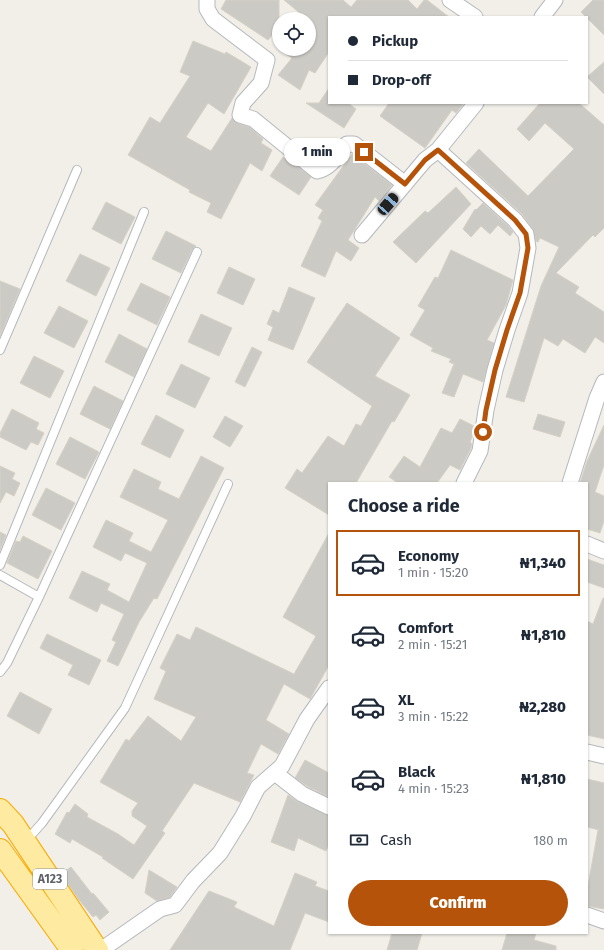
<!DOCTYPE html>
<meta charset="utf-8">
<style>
:root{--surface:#fff;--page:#f6f6f7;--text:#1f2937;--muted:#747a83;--line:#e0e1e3;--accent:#b45309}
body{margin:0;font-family:"Fira Sans",sans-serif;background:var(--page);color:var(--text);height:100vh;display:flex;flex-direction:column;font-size:15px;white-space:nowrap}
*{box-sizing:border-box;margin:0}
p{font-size:13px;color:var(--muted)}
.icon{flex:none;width:22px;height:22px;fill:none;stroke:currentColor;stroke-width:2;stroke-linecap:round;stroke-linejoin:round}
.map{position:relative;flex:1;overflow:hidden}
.details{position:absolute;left:328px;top:482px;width:260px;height:452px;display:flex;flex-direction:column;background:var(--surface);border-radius:0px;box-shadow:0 1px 3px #0004}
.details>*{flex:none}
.guide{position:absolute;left:328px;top:16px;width:260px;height:88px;border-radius:0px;box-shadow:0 1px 3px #0004;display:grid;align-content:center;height:88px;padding:0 20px;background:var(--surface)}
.buttons{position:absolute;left:272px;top:12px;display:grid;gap:8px}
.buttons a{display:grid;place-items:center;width:44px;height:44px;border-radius:50%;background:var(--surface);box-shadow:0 1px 3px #0004;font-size:20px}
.end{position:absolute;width:18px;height:18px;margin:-9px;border:5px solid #b45309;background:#fff;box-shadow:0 0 0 2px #fff}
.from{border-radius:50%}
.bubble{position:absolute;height:28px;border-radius:14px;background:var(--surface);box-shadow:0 1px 3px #0004;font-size:13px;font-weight:800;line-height:28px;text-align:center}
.car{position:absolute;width:12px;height:24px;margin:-12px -6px;border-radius:5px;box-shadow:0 0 3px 1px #0007;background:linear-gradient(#222 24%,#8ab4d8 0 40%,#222 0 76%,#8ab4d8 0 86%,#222 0)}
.guide b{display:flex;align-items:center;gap:14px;height:38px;font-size:15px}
.guide b+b{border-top:1px solid var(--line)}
.guide i{width:10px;height:10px;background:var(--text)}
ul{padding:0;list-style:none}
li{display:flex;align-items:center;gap:12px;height:66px;margin:0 8px 6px;padding:0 12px;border:2px solid transparent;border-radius:0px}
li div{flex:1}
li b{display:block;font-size:15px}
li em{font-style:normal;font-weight:800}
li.current{border-color:var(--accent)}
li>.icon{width:36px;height:36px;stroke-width:1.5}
h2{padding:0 20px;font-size:18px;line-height:48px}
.pay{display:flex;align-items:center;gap:10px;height:44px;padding:0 20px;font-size:15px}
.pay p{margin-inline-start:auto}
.cta{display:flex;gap:8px;margin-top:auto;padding:8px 20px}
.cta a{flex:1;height:46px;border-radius:24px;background:var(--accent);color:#fff;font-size:16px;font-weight:800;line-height:46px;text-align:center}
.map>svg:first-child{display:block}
</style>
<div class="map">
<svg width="604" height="950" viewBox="0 0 604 950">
<rect width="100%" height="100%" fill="#f1efe8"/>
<!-- building -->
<path fill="#cccac5" stroke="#d6d1c6" d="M 226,0 L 279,0 L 279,27 L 268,40 L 221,9 Z
M 284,0 L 343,0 L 351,7 L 357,0 L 408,0 L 417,9 L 424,0 L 427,0 L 449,17 L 329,17 L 329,52 L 315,73 L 309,70 L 300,90 L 278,75 L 292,58 L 278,49 L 309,49 L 309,19 L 307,19 Z
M 593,0 L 604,0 L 604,35 L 581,12 Z
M 193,41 L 225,54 L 226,52 L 251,67 L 224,114 L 208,103 L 186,137 L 211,151 L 232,118 L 237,123 L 249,127 L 263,139 L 261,143 L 272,150 L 262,171 L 250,163 L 221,219 L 207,212 L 211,203 L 189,192 L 190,190 L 128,155 L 150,117 L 160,123 L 190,76 L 180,72 Z
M 604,62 L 604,94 L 587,77 Z
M 329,88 L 329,103 L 348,103 L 356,109 L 344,128 L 306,103 L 319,103 Z
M 389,103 L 464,103 L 456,113 L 452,110 L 425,148 L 380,116 Z
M 540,103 L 579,103 L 604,125 L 604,228 L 595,237 L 593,235 L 556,273 L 579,287 L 575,293 L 604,312 L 604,343 L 595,337 L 585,353 L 563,339 L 558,346 L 544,338 L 524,402 L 506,397 L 541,286 L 559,247 L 540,238 L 538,242 L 536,241 L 533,229 L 522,214 L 466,163 L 479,149 L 528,196 L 574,149 L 545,123 L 529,141 L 517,129 Z
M 352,154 L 392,185 L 379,201 L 375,197 L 348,240 L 359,248 L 351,261 L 336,251 L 325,277 L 301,266 L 322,221 L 318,218 L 323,210 L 315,205 Z
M 283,157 L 292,164 L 292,162 L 311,177 L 299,195 L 270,176 Z
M 456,187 L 471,204 L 416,263 L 393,242 L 425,211 L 428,213 Z
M 106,202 L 135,217 L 121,244 L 92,229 Z
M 483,203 L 508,226 L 513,232 L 510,236 L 498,225 L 490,234 L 481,226 L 471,237 L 463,229 L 475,209 L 476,210 Z
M 166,231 L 196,246 L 192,250 L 181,273 L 152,259 Z
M 451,250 L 513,280 L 506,305 L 487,340 L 494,343 L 483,382 L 463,374 L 454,397 L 442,393 L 454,364 L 449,362 L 451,359 L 431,351 L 433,348 L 410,335 L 425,310 L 418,306 L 435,277 L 438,278 Z
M 80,254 L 110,268 L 96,296 L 66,281 Z
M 229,267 L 255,279 L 243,305 L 217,293 Z
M 0,281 L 20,289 L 0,336 Z
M 141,283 L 170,297 L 157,325 L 127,310 Z
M 289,287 L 315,298 L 293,350 L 268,340 L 273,327 L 267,324 L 273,310 L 279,313 Z
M 347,303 L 400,338 L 375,376 L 410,395 L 394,422 L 392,421 L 356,483 L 329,483 L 329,515 L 285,488 L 297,469 L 302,473 L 328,436 L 344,446 L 356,424 L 361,426 L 372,406 L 307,362 Z
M 59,306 L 88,321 L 74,348 L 44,333 Z
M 201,314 L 232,328 L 219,356 L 188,342 Z
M 119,334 L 147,349 L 134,377 L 105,362 Z
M 252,347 L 262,352 L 245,387 L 235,382 Z
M 34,356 L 64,371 L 50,398 L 20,383 Z
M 181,364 L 210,378 L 195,408 L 166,394 Z
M 94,386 L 123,401 L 110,429 L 80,414 Z
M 12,409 L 39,423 L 36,429 L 44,433 L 38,445 L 31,442 L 26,450 L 0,437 L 0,433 Z
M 538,414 L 565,422 L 560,437 L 533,429 Z
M 156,415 L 184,430 L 170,458 L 141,444 Z
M 225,416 L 243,426 L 230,447 L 213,437 Z
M 460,419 L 474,426 L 473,435 L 470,442 L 472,444 L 471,448 L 460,470 L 450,465 L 437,483 L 398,483 L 389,477 L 404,456 L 420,467 L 441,428 L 452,433 Z
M 604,425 L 604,465 L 595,492 L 604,496 L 604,521 L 600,533 L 587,529 L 587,483 L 580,483 L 587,461 Z
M 70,437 L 99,452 L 85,479 L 56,464 Z
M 201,456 L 224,468 L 157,599 L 154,598 L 139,622 L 118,666 L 107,661 L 116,642 L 112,640 L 124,614 L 101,603 L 97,612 L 69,598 L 82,571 L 110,584 L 107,590 L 129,602 L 147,563 L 125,553 L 121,561 L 93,547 L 106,520 L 133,533 L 129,541 L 151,552 L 168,520 L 120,497 L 134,469 L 161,482 L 158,489 L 179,499 Z
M 0,466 L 15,473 L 12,479 L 20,483 L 14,496 L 6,492 L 0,503 Z
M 46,488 L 75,503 L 61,530 L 32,515 Z
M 0,532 L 6,535 L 0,550 Z
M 329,533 L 329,665 L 310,699 L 284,684 L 266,720 L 289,734 L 278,754 L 261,744 L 247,773 L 254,775 L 240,802 L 194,783 L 162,831 L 165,833 L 133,879 L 102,858 L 103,857 L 72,839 L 70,843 L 55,834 L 67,812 L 69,813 L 75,804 L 88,814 L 87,817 L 118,834 L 134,845 L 147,826 L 132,816 L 132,811 L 138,803 L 100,782 L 126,739 L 129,741 L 148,716 L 181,741 L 196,717 L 154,699 L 166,671 L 160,668 L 177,634 L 190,640 L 196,627 L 294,674 L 316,636 L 283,617 Z
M 23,536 L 52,551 L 38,579 L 7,563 L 16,541 L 20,542 Z
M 587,559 L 604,565 L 604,588 L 587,582 Z
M 603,598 L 604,598 L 604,739 L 587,735 L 587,621 L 593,624 Z
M 47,634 L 101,660 L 89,685 L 68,675 L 73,665 L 40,648 Z
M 20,692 L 52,709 L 39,734 L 7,716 Z
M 305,760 L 329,773 L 329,797 L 307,786 L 295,778 Z
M 587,779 L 604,783 L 604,909 L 587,906 L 587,891 L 598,830 L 599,830 L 587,827 Z
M 288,795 L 298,802 L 329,816 L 329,844 L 326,851 L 298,838 L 294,851 L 271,842 Z
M 71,867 L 92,894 L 93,893 L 109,912 L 100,920 L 96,915 L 93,917 L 79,900 L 61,874 Z
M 149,870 L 177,887 L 170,897 L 157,901 L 145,893 Z
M 295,873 L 317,882 L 315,886 L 329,891 L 329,922 L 305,913 L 290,950 L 170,950 L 209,891 L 237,902 L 234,907 L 274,926 Z
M 392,933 L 422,933 L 417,950 L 387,950 Z
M 507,933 L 536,933 L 534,940 L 556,946 L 556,950 L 502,950 Z"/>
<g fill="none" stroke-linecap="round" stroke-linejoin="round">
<defs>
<path id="service" d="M 0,350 L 77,170
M 0,565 L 144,212
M 0,575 L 39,597
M 0,672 L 7,663 L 39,597 L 197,252
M 25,842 L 42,823 L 125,708 L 228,484"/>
<path id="minor" d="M 207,0 L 207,9 L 213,19 L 267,60 L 261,83 L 243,103 L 240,115 L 253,119 L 317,171 C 331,168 338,155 347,144 L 354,144 L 405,184
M 450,0 L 475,17
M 542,17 L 555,0
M 438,150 L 515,220 L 526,234 L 528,248 L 520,293 L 507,330 L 495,370 L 486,410 L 480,451 L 464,483
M 362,235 L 425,160 L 438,150 L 476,103
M 570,483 L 597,398 L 604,382
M 587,544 L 604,551
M 587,752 L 604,756
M 275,773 L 302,794 L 329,807
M 587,915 L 604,921
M 101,950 L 160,909 L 175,905 L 193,881 L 220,853 L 243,816 L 258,787 L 282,766 L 307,719 L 329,688"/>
<path id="trunk" d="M 0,810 L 13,824 L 97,950
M 0,850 L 72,950"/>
</defs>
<!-- service casing -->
<use href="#service" stroke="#b5b8bc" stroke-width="10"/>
<!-- minor casing -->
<use href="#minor" stroke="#b5b8bc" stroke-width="17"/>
<!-- trunk casing -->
<use href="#trunk" stroke="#f9ab00" stroke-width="24"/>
<!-- service -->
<use href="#service" stroke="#fff" stroke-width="8"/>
<!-- minor -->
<use href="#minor" stroke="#fff" stroke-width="15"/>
<!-- trunk -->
<use href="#trunk" stroke="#feeaa1" stroke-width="22"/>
</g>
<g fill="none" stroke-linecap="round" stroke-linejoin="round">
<!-- route -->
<path stroke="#b45309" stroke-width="5" d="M 364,152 L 405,184 L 425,160 L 438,150 L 515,220 L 526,234 L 528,248 L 520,293 L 507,330 L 495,370 L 486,410 L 483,432"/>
</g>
<g text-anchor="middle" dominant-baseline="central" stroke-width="3.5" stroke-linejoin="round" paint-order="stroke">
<!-- shield labels -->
<rect fill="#fff" stroke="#8f9295" stroke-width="1" x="33" y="869" width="34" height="20" rx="3"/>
<g font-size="12" font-weight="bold" fill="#5f6368">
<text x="50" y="879">A123</text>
</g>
</g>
</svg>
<div class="buttons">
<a><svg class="icon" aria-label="locate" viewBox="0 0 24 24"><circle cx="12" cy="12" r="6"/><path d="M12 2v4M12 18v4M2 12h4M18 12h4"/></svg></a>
</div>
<i class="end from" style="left:483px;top:432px"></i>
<i class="end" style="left:364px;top:152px"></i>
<div class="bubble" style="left:284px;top:138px;width:66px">1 min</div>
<i class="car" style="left:388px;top:204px;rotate:41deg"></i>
<div class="guide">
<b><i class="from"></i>Pickup</b>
<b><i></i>Drop-off</b>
</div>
<section class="details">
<h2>Choose a ride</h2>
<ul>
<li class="current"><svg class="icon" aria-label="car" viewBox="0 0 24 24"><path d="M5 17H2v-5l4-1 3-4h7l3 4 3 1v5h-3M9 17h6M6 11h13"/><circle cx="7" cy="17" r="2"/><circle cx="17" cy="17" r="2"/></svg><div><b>Economy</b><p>1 min · 15:20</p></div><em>₦1,340</em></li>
<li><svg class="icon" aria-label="car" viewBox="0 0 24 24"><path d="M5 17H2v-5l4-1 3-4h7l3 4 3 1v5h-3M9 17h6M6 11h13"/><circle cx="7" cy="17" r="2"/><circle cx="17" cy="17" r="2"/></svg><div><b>Comfort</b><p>2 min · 15:21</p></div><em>₦1,810</em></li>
<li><svg class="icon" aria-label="car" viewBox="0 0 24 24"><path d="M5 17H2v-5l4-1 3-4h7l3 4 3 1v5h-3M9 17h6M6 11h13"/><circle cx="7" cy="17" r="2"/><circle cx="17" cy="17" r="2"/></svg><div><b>XL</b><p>3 min · 15:22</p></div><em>₦2,280</em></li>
<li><svg class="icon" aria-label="car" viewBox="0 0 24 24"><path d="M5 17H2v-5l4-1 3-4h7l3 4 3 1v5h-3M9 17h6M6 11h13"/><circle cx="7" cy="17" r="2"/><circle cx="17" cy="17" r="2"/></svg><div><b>Black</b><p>4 min · 15:23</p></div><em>₦1,810</em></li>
</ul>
<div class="pay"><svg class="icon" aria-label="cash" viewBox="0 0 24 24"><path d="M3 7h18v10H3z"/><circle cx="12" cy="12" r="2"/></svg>Cash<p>180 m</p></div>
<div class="cta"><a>Confirm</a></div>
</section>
</div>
